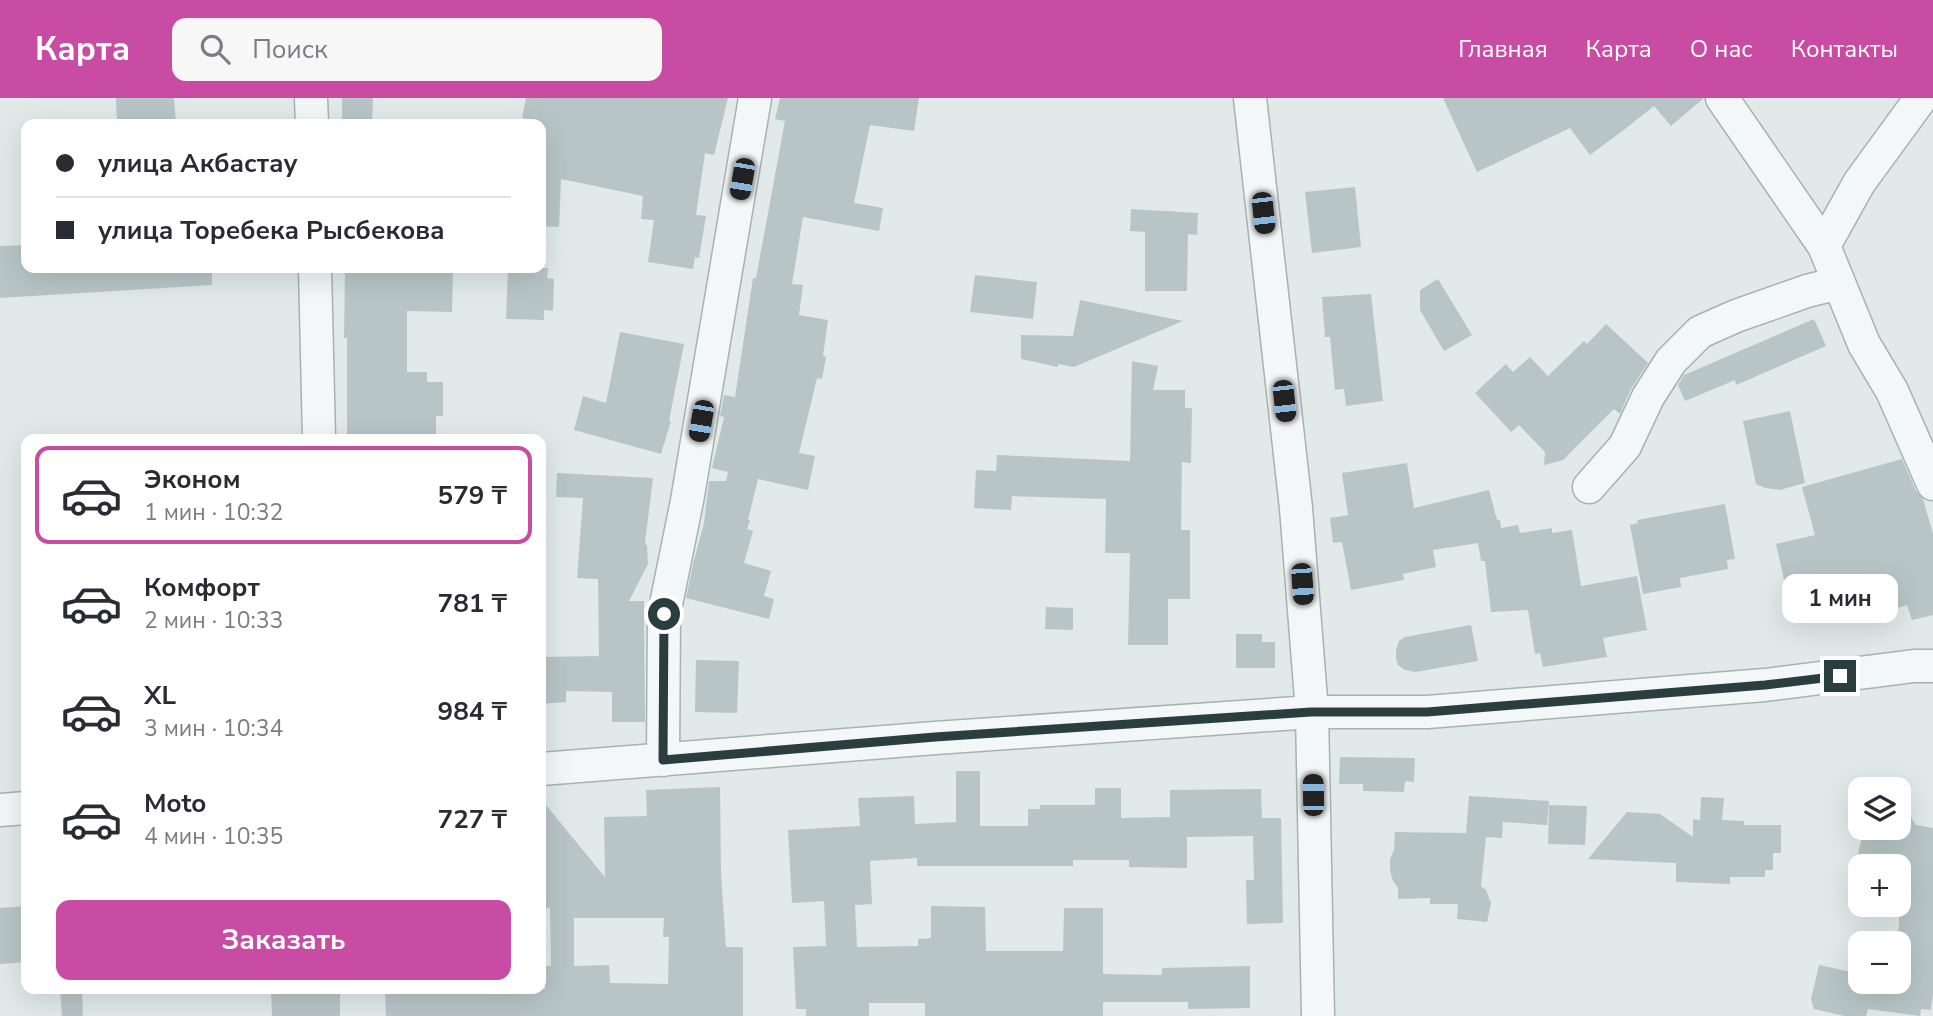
<!DOCTYPE html>
<html lang="ru">
<meta charset="utf-8">
<style>
:root{--surface:#fff;--page:#f7f7f7;--text:#2b2b33;--muted:#7c7c81;--line:#e1e1e2;--accent:#c84ca4}
body{margin:0;font-family:"Nunito Sans",sans-serif;background:var(--page);color:var(--text);height:100vh;display:flex;flex-direction:column;font-size:26px;white-space:nowrap}
*{box-sizing:border-box;margin:0}
p{font-size:23px;color:var(--muted)}
.icon{flex:none;width:38px;height:38px;fill:none;stroke:currentColor;stroke-width:2;stroke-linecap:round;stroke-linejoin:round}
.map{position:relative;flex:1;overflow:hidden}
.side{position:absolute;left:21px;top:336px;width:525px;height:560px;display:flex;flex-direction:column;background:var(--surface);border-radius:14px;box-shadow:0 7px 28px #0002}
.side>*{flex:none}
.top-card{position:absolute;left:21px;top:21px;width:525px;height:154px;border-radius:14px;box-shadow:0 7px 28px #0002;display:grid;align-content:center;height:154px;padding:0 35px;background:var(--surface)}
.buttons{position:absolute;left:1848px;top:679px;display:grid;gap:14px}
.buttons a{display:grid;place-items:center;width:63px;height:63px;border-radius:14px;background:var(--surface);box-shadow:0 7px 28px #0002;font-size:35px}
.end{position:absolute;width:32px;height:32px;margin:-16px;border:9px solid #2a3e40;background:#fff;box-shadow:0 0 0 4px #fff}
.from{border-radius:50%}
.bubble{position:absolute;height:49px;border-radius:14px;background:var(--surface);box-shadow:0 7px 28px #0002;font-size:23px;font-weight:700;line-height:49px;text-align:center}
.car{position:absolute;width:21px;height:42px;margin:-21px -10px;border-radius:9px;box-shadow:0 0 5px 2px #0007;background:linear-gradient(#222 24%,#8ab4d8 0 40%,#222 0 76%,#8ab4d8 0 86%,#222 0)}
.top-card b{display:flex;align-items:center;gap:24px;height:66px;font-size:26px}
.top-card b+b{border-top:2px solid var(--line)}
.top-card i{width:18px;height:18px;background:var(--text)}
ul{padding:12px 0 0;list-style:none}
li{display:flex;align-items:center;gap:21px;height:98px;margin:0 14px 10px;padding:0 21px;border:4px solid transparent;border-radius:14px}
li div{flex:1}
li b{display:block;font-size:26px}
li em{font-style:normal;font-weight:700}
li.active{border-color:var(--accent)}
li>.icon{width:63px;height:63px;stroke-width:1.5}
.button{display:flex;gap:14px;margin-top:auto;padding:14px 35px}
.button a{flex:1;height:80px;border-radius:14px;background:var(--accent);color:#fff;font-size:28px;font-weight:700;line-height:80px;text-align:center}
header{display:flex;align-items:center;gap:42px;box-sizing:border-box;height:98px;padding:0 35px;background:var(--accent);color:#fff}
header strong{font-size:33px}
nav{display:flex;gap:38px;margin-inline-start:auto;font-size:24px}
.search{width:490px;height:63px;background:var(--page);display:flex;align-items:center;gap:18px;box-sizing:border-box;padding:0 24px;border-radius:14px;color:var(--muted);font-size:26px}
.map>svg:first-child{display:block}
</style>
<header>
<strong>Карта</strong>
<div class="search"><svg class="icon" aria-label="search" viewBox="0 0 24 24"><circle cx="10" cy="10" r="6"/><path d="M15 15l6 6"/></svg>Поиск</div>
<nav><a>Главная</a><a>Карта</a><a>О нас</a><a>Контакты</a></nav>
</header>
<div class="map">
<svg width="1933" height="918" viewBox="0 0 1933 918">
<rect width="100%" height="100%" fill="#e1e9e9"/>
<!-- building -->
<path fill="#b8c5c6" fill-rule="evenodd" d="M 116,0 L 174,0 L 176,26 L 117,26 Z
M 342,0 L 373,0 L 372,26 L 342,26 Z
M 526,0 L 728,0 L 714,57 L 705,55 L 696,117 L 706,118 L 699,160 L 695,159 L 693,171 L 648,164 L 654,122 L 641,121 L 643,98 L 561,81 L 559,129 L 541,128 L 541,24 L 522,20 Z
M 780,0 L 919,0 L 914,33 L 870,27 L 854,105 L 883,110 L 879,133 L 803,119 L 792,186 L 803,187 L 799,217 L 828,222 L 823,258 L 826,259 L 822,281 L 817,280 L 799,355 L 815,358 L 808,392 L 758,381 L 748,422 L 750,422 L 747,431 L 753,433 L 744,465 L 771,473 L 764,498 L 774,501 L 769,521 L 686,500 L 693,466 L 704,425 L 709,383 L 726,383 L 728,374 L 712,370 L 724,319 L 720,318 L 724,297 L 735,299 L 753,180 L 756,180 L 785,23 L 775,21 Z
M 1443,0 L 1704,0 L 1671,28 L 1654,8 L 1629,28 L 1590,57 L 1570,30 L 1477,74 Z
M 1355,89 L 1361,149 L 1312,155 L 1305,94 Z
M 1131,111 L 1198,115 L 1197,137 L 1188,136 L 1187,193 L 1145,193 L 1145,134 L 1130,133 Z
M 26,147 L 26,170 L 212,170 L 212,187 L 0,200 L 0,148 Z
M 345,170 L 453,170 L 452,214 L 407,213 L 407,274 L 427,274 L 427,284 L 443,284 L 443,318 L 436,318 L 436,339 L 410,339 L 410,341 L 347,341 L 347,240 L 344,240 Z
M 508,170 L 548,170 L 547,180 L 554,181 L 553,213 L 544,212 L 544,222 L 506,221 Z
M 975,177 L 1037,184 L 1033,221 L 970,214 Z
M 1438,181 L 1472,237 L 1444,253 L 1420,212 L 1420,192 Z
M 1371,196 L 1383,303 L 1346,308 L 1344,291 L 1335,292 L 1330,239 L 1325,239 L 1322,199 Z
M 1080,202 L 1183,223 L 1074,269 L 1058,266 L 1058,269 L 1021,261 L 1021,237 L 1073,238 Z
M 1814,221 L 1826,248 L 1736,287 L 1735,282 L 1685,303 L 1678,287 L 1684,277 Z
M 1606,226 L 1648,265 L 1631,291 L 1620,316 L 1614,311 L 1563,362 L 1544,367 L 1545,354 L 1519,327 L 1511,334 L 1475,295 L 1506,266 L 1513,274 L 1530,259 L 1548,278 L 1584,243 L 1587,246 Z
M 620,234 L 684,246 L 669,323 L 671,323 L 661,356 L 574,332 L 583,298 L 606,305 Z
M 1132,263 L 1158,268 L 1153,292 L 1185,292 L 1185,310 L 1192,310 L 1191,365 L 1182,364 L 1181,432 L 1190,432 L 1190,501 L 1168,501 L 1168,547 L 1128,547 L 1130,455 L 1105,455 L 1106,401 L 1012,398 L 1011,412 L 974,410 L 976,372 L 996,373 L 997,357 L 1130,363 Z
M 1790,313 L 1805,385 L 1780,392 L 1765,390 L 1756,386 L 1743,323 Z
M 1902,361 L 1916,393 L 1923,401 L 1933,436 L 1933,517 L 1912,522 L 1907,507 L 1888,513 L 1883,496 L 1792,517 L 1776,446 L 1815,437 L 1802,389 Z
M 1407,365 L 1414,410 L 1489,392 L 1497,422 L 1500,422 L 1501,430 L 1518,427 L 1520,435 L 1552,430 L 1552,435 L 1572,432 L 1581,488 L 1637,478 L 1647,532 L 1603,540 L 1607,559 L 1543,569 L 1540,555 L 1535,556 L 1528,512 L 1491,514 L 1485,463 L 1481,463 L 1478,445 L 1433,452 L 1436,469 L 1403,476 L 1404,482 L 1351,492 L 1342,444 L 1333,445 L 1330,420 L 1348,417 L 1342,375 Z
M 557,375 L 653,380 L 645,445 L 647,447 L 648,466 L 629,503 L 644,503 L 645,624 L 612,624 L 612,594 L 566,593 L 566,604 L 541,606 L 541,559 L 599,558 L 598,481 L 577,480 L 583,400 L 556,399 Z
M 1725,406 L 1735,461 L 1727,462 L 1728,471 L 1680,480 L 1681,489 L 1643,496 L 1630,427 L 1638,425 L 1637,422 Z
M 1046,509 L 1073,510 L 1073,532 L 1045,531 Z
M 1471,527 L 1478,563 L 1415,574 L 1405,572 L 1398,567 L 1396,561 L 1396,552 L 1399,543 L 1405,539 Z
M 1236,536 L 1262,536 L 1262,544 L 1275,544 L 1275,570 L 1236,570 Z
M 696,562 L 739,563 L 737,615 L 695,614 Z
M 1340,659 L 1415,660 L 1414,684 L 1405,683 L 1404,694 L 1363,693 L 1363,686 L 1339,686 Z
M 956,673 L 980,673 L 980,728 L 1028,728 L 1028,711 L 1040,711 L 1040,707 L 1095,707 L 1095,690 L 1121,690 L 1121,720 L 1170,719 L 1170,692 L 1261,691 L 1262,720 L 1281,720 L 1283,825 L 1247,826 L 1246,782 L 1254,782 L 1253,738 L 1187,739 L 1187,770 L 1129,769 L 1129,762 L 1073,762 L 1073,768 L 917,768 L 917,760 L 870,763 L 872,806 L 855,807 L 857,849 L 918,848 L 918,841 L 931,840 L 931,808 L 985,809 L 986,853 L 1063,853 L 1064,810 L 1103,810 L 1103,876 L 1162,877 L 1162,870 L 1250,868 L 1250,910 L 1188,911 L 1188,904 L 1103,904 L 1103,918 L 925,918 L 925,905 L 869,905 L 869,918 L 806,918 L 806,911 L 796,911 L 793,849 L 826,848 L 824,803 L 792,805 L 788,732 L 860,728 L 858,700 L 914,698 L 915,726 L 956,724 Z
M 720,689 L 721,775 L 726,849 L 743,849 L 743,918 L 386,918 L 385,891 L 545,891 L 544,868 L 551,868 L 550,810 L 543,811 L 543,792 L 541,792 L 541,701 L 605,779 L 604,719 L 647,718 L 646,692 ZM 574,820 L 664,820 L 663,839 L 669,839 L 668,886 L 610,885 L 609,867 L 574,868 Z
M 1469,698 L 1549,703 L 1547,727 L 1503,724 L 1502,740 L 1486,739 L 1481,788 L 1486,792 L 1491,805 L 1487,824 L 1457,821 L 1458,806 L 1430,806 L 1430,800 L 1398,801 L 1398,790 L 1392,781 L 1390,771 L 1390,761 L 1394,752 L 1395,734 L 1466,735 Z
M 1701,699 L 1724,700 L 1722,722 L 1744,723 L 1744,727 L 1781,727 L 1781,755 L 1773,755 L 1773,772 L 1765,772 L 1765,779 L 1730,779 L 1730,786 L 1676,784 L 1676,765 L 1588,761 L 1627,714 L 1660,716 L 1693,739 L 1693,721 L 1700,722 Z
M 1899,701 L 1916,727 L 1933,730 L 1933,896 L 1931,912 L 1921,911 L 1920,918 L 1868,911 L 1866,918 L 1844,918 L 1814,911 L 1811,901 L 1819,867 L 1860,876 L 1860,884 L 1899,885 L 1899,840 L 1897,839 L 1899,827 L 1899,768 L 1860,768 L 1860,788 L 1857,787 L 1853,778 L 1864,730 L 1899,730 Z
M 1549,707 L 1587,708 L 1585,747 L 1548,746 Z
M 26,808 L 26,864 L 0,866 L 0,810 Z
M 60,891 L 82,891 L 83,918 L 62,918 Z
M 271,891 L 340,891 L 340,918 L 272,918 Z"/>
<g fill="none" stroke-linecap="round" stroke-linejoin="round">
<defs>
<path id="street" d="M 311,0 L 312,26
M 1250,0 L 1296,410 L 1312,614 L 1318,918
M 1722,0 L 1824,148 L 1864,246 L 1892,293 L 1933,386
M 1824,148 L 1859,85 L 1921,0
M 315,170 L 319,341
M 1589,389 L 1625,348 L 1648,299 L 1671,263 L 1700,234 L 1736,218 L 1807,193 L 1839,185
M 663,662 L 664,516 L 687,403 L 755,0
M 541,671 L 935,640 L 1312,614 L 1427,614 L 1765,587 L 1914,568 L 1933,568
M 0,712 L 26,710"/>
</defs>
<!-- street casing -->
<use href="#street" stroke="#a6b2b3" stroke-width="35"/>
<!-- street -->
<use href="#street" stroke="#f4f7f7" stroke-width="32"/>
</g>
<g fill="none" stroke-linecap="round" stroke-linejoin="round">
<!-- route -->
<path stroke="#2a3e40" stroke-width="9" d="M 664,516 L 663,662 L 935,639 L 1311,614 L 1427,614 L 1765,587 L 1840,578"/>
</g>
</svg>
<div class="buttons">
<a><svg class="icon" aria-label="layers" viewBox="0 0 24 24"><path d="M12 4l9 5-9 5-9-5zM3 14l9 5 9-5"/></svg></a>
<a>+</a>
<a>−</a>
</div>
<i class="end from" style="left:664px;top:516px"></i>
<i class="end" style="left:1840px;top:578px"></i>
<div class="bubble" style="left:1782px;top:476px;width:116px">1 мин</div>
<i class="car" style="left:742px;top:81px;rotate:190deg"></i>
<i class="car" style="left:1263px;top:115px;rotate:174deg"></i>
<i class="car" style="left:1284px;top:303px;rotate:174deg"></i>
<i class="car" style="left:701px;top:323px;rotate:190deg"></i>
<i class="car" style="left:1302px;top:486px;rotate:176deg"></i>
<i class="car" style="left:1313px;top:697px;rotate:359deg"></i>
<div class="top-card">
<b><i class="from"></i>улица Акбастау</b>
<b><i></i>улица Торебека Рысбекова</b>
</div>
<section class="side">
<ul>
<li class="active"><svg class="icon" aria-label="car" viewBox="0 0 24 24"><path d="M5 17H2v-5l4-1 3-4h7l3 4 3 1v5h-3M9 17h6M6 11h13"/><circle cx="7" cy="17" r="2"/><circle cx="17" cy="17" r="2"/></svg><div><b>Эконом</b><p>1 мин · 10:32</p></div><em>579 ₸</em></li>
<li><svg class="icon" aria-label="car" viewBox="0 0 24 24"><path d="M5 17H2v-5l4-1 3-4h7l3 4 3 1v5h-3M9 17h6M6 11h13"/><circle cx="7" cy="17" r="2"/><circle cx="17" cy="17" r="2"/></svg><div><b>Комфорт</b><p>2 мин · 10:33</p></div><em>781 ₸</em></li>
<li><svg class="icon" aria-label="car" viewBox="0 0 24 24"><path d="M5 17H2v-5l4-1 3-4h7l3 4 3 1v5h-3M9 17h6M6 11h13"/><circle cx="7" cy="17" r="2"/><circle cx="17" cy="17" r="2"/></svg><div><b>XL</b><p>3 мин · 10:34</p></div><em>984 ₸</em></li>
<li><svg class="icon" aria-label="car" viewBox="0 0 24 24"><path d="M5 17H2v-5l4-1 3-4h7l3 4 3 1v5h-3M9 17h6M6 11h13"/><circle cx="7" cy="17" r="2"/><circle cx="17" cy="17" r="2"/></svg><div><b>Moto</b><p>4 мин · 10:35</p></div><em>727 ₸</em></li>
</ul>
<div class="button"><a>Заказать</a></div>
</section>
</div>
